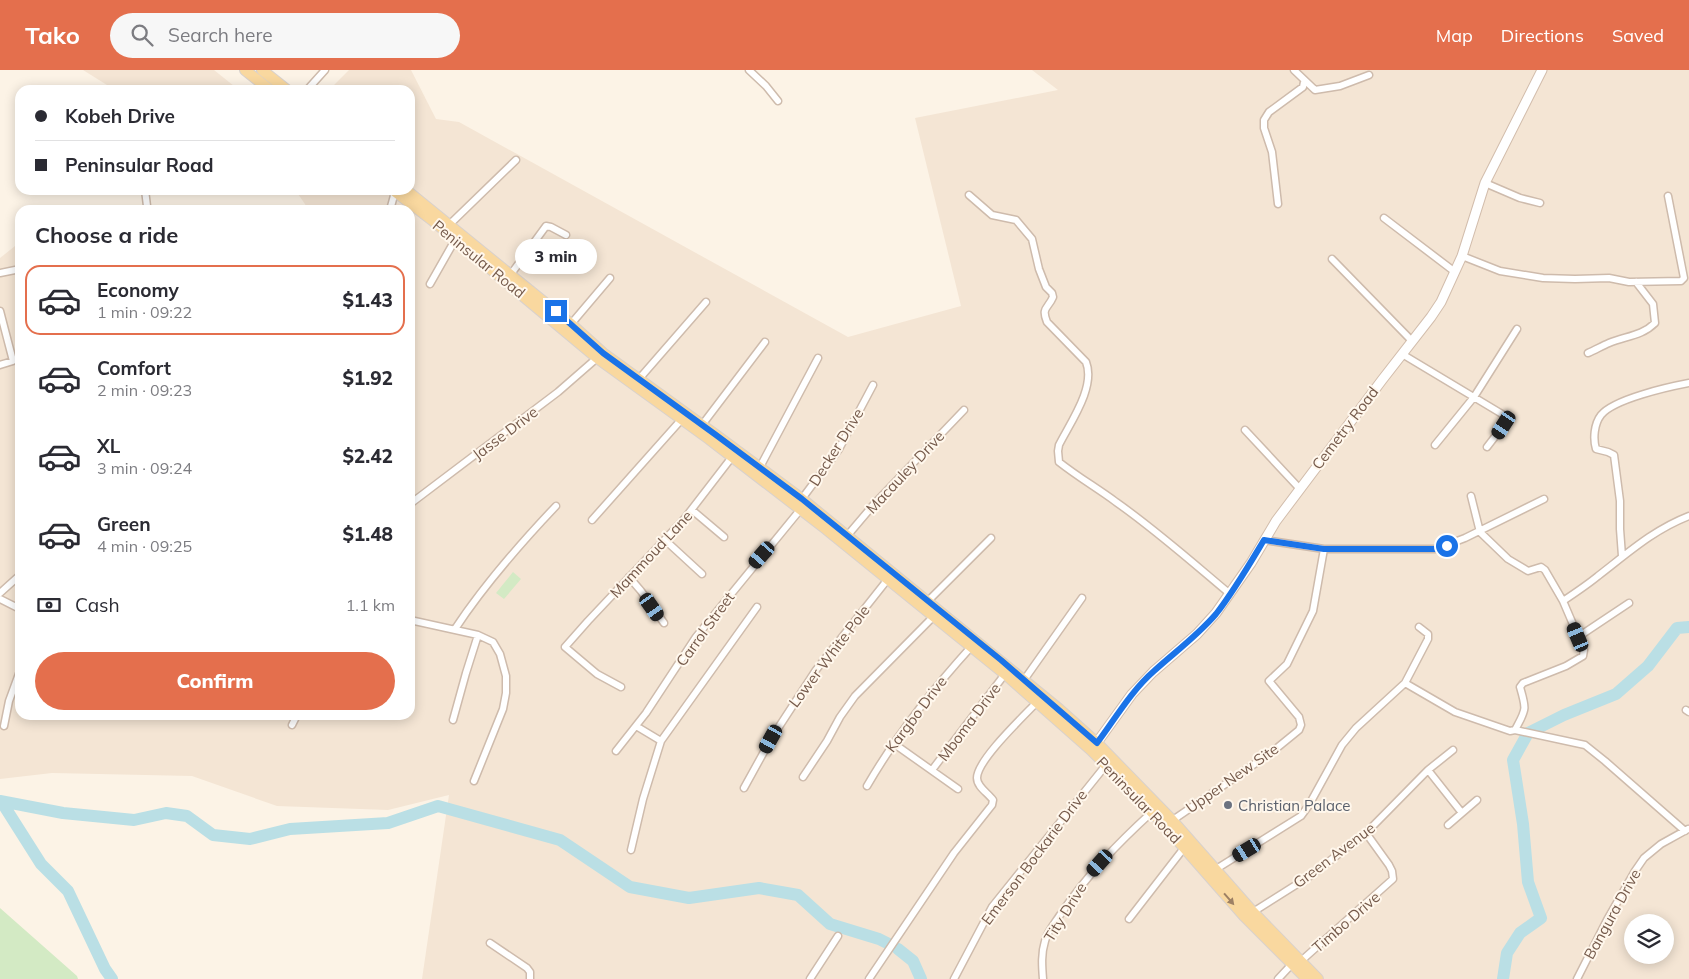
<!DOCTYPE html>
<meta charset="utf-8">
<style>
:root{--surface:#fff;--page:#f7f7f7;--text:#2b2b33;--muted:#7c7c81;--line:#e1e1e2;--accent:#e46f4d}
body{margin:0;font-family:Mulish,sans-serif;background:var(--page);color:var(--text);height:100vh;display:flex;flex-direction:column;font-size:19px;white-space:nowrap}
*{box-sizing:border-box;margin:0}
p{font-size:16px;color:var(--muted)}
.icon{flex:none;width:28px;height:28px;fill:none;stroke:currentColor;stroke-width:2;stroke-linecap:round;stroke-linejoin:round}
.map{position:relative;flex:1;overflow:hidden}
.sheet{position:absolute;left:15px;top:135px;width:400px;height:515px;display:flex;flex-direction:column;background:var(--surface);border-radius:15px;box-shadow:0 2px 12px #0003}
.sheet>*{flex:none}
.guide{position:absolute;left:15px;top:15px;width:400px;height:110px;border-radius:15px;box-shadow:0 2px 12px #0003;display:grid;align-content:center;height:110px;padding:0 20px;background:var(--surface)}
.controls{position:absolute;left:1624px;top:844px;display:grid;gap:10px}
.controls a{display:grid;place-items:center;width:50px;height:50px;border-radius:50%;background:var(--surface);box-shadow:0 2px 12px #0003;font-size:25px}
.end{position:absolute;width:22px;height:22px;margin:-11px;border:6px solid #1a73e8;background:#fff;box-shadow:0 0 0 2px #fff}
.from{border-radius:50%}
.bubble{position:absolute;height:35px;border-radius:18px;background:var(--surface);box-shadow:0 2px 12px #0003;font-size:16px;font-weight:800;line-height:35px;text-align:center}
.car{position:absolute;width:15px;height:30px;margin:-15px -8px;border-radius:6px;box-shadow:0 0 4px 1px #0007;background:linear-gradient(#222 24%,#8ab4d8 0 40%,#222 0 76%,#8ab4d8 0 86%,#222 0)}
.guide b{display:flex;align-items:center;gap:18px;height:48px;font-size:19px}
.guide b+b{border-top:1px solid var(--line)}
.guide i{width:12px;height:12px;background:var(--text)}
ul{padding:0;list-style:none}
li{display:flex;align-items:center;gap:15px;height:70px;margin:0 10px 8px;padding:0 10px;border:2px solid transparent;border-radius:15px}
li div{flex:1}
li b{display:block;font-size:19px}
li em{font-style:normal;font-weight:800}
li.active{border-color:var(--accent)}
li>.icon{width:45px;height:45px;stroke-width:1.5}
h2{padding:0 20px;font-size:22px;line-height:60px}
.pay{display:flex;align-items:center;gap:12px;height:55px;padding:0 20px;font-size:19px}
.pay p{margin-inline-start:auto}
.cta{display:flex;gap:10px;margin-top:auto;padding:10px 20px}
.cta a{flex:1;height:58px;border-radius:30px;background:var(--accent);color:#fff;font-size:20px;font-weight:800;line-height:58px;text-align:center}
header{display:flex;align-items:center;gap:30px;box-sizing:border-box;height:70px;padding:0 25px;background:var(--accent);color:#fff}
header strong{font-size:24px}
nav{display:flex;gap:28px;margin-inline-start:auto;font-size:18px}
.search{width:350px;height:45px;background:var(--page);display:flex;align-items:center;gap:12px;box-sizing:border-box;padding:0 18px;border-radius:28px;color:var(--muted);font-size:19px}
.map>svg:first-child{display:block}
</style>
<header>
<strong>Tako</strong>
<div class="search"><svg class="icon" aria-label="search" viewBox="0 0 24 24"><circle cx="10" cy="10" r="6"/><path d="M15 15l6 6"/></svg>Search here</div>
<nav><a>Map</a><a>Directions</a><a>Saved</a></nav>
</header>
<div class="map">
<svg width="1689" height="909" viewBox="0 0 1689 909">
<rect width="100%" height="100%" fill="#fcf3e6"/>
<!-- residential -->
<path fill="#f4e5d4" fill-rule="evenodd" d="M 83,0 L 214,0 L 239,20 L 115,20 Z
M 349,0 L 411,0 L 436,49 L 459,52 L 848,267 L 961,236 L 915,48 L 1058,20 L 1032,0 L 1689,0 L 1689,909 L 422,909 L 449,725 L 388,740 L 277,736 L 192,706 L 52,703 L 0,709 L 0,188 L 20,172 L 20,645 L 410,645 L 410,140 L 309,140 L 296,121 L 410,120 L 410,20 L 329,20 ZM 1632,852 L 1665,852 L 1665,885 L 1632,885 Z"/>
<!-- green -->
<path fill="#d3eac4" d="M 513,502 L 521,509 L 504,529 L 496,523 Z
M 0,838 L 77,906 L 78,909 L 0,909 Z"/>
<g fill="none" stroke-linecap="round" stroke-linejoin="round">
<!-- river -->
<path stroke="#badfe5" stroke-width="12" d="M 0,731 L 63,743 L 134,750 L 166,743 L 187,746 L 213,765 L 250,769 L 290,759 L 388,753 L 438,736 L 560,770 L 630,817 L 689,828 L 759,818 L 798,825 L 830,854 L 879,869 L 891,875
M 1,731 L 41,794 L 68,821 L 105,899 L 112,909
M 898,879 L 913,891 L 921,909
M 1503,909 L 1507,883 L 1520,863 L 1541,848 L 1528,812 L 1523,754 L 1513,690 L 1528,663 L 1564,645 L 1616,624 L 1648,596 L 1677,558 L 1689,557"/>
<defs>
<path id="street" d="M 749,0 L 766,16 L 778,31
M 1294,0 L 1315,20 L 1340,16 L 1369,5
M 307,20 L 325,0
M 1485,113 L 1520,128 L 1540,133
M 145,120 L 147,136 L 146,140
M 969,125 L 992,145 L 1016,150 L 1032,169 L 1039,199 L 1046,217 L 1052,223 L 1053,227 C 1048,239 1041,237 1047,252 L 1086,292 C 1096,317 1070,353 1059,375 L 1058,381 L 1059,392 C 1078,407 1097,418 1116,432 C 1156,460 1193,493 1230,524
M 1278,134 L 1272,82 L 1264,58 L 1264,50 L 1269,42 L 1303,17 L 1304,12
M 390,140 L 395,122
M 1384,148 L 1455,202
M 449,155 L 516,90
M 1462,186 L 1500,201 L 1543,208 L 1575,209 L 1609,208 L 1629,212 L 1681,211 L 1684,208 L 1668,126
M 1332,189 L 1412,271
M 0,203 L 20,199
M 511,204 L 546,156 L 551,157 L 566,165
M 430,214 L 455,170
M 0,241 L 13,291 L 0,295
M 571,254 L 610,208
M 1588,283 C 1595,280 1602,276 1609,273 C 1626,266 1642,266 1655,253 L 1653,234 L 1636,212
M 1402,284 L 1502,344 L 1505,349 L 1504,355 L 1487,377
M 639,309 L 706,232
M 702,355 L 765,272
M 1245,360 L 1300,419
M 1435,375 L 1474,327 L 1517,259
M 760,397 L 818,288
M 1471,426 L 1480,462
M 801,430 L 839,379 L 873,315
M 410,434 L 558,322 L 597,288
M 692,440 L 724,467
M 592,450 L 681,350
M 847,466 L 875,433 L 964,340
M 665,470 L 702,504
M 1264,470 L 1324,479 L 1436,479 L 1465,468 L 1544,429
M 1622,486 L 1620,459 L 1620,431 L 1614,385 L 1608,382 L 1596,379 C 1593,369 1594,354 1601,345 C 1614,329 1668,317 1689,313
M 629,507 L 641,521 L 664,553
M 0,523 L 20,505
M 0,529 L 20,539
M 928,531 L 991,468
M 1563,531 C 1575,523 1587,515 1598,506 C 1628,483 1653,460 1689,446
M 410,550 L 478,565 L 493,572 L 500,584 L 506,606 L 506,623 L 503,639 L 474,711
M 455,559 C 484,515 520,474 556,436
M 1578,567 L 1629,533
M 1024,610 L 1082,528
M 1405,613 L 1455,642 L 1510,661 L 1515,660 C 1526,639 1527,641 1520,617 L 1523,613 L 1566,596 L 1583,586 L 1584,580 L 1563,531 L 1545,500 L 1541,497 L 1528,501 L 1508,489 L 1480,462
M 621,617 L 597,604 L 565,577 L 588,551 L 685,448 L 732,387
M 1686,640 L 1689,642
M 453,650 L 466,603 L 478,565
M 292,655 L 297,645
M 4,656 L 9,631 L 20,601
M 636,656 L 661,671
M 1515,660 L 1585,675 L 1605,691 L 1685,761
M 893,673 L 958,719
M 616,681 L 646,643 L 696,567 L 800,440
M 932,700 L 1005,604
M 1428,700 L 1462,743
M 803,707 L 827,671 L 840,647 L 855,626 L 934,546
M 867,716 C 896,666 932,620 971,577
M 744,718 L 771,669 L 816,600 L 888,509
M 1170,752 L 1272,682 L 1299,660 L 1301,655 L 1299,647 L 1269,611 L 1287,594 L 1313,541 L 1324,479
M 1448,755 L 1477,730
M 631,780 L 643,729 L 661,671 L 757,537
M 1213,801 L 1301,746 L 1309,735 L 1342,675 L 1356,658 L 1405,613 L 1428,569 L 1428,564 L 1419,557
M 1253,842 L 1310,806 L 1366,763 L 1428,700 L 1453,680
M 1129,849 L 1184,778
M 490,873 L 527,898 L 530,902 L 530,909
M 1301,891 L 1393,809 L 1392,801 L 1389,795 L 1366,763
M 810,909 L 838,866
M 869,909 L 954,783 L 992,735 L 993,730 C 988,723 977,717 977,708 C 977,690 1024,646 1037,632
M 954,909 L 992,837 L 1106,695
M 1043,909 C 1042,896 1041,884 1045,871 C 1047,862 1055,853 1060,845 C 1087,805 1117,774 1152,742
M 1278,909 L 1292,894
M 1577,909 L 1607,850 L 1635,801 L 1644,788 L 1661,774 L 1688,759"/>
<path id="secondary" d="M 1093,678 L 1132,624 L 1153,602 L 1197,564 L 1216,543 L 1251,493 L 1276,451 L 1382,310 L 1431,247 L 1441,232 L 1462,186 L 1485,113 L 1542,0"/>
<path id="primary" d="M 245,0 L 270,20
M 262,0 L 287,20
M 393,120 L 432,150 L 597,288 L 709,369 L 826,459 L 1005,604 L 1091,680 L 1129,718 L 1165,756 L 1244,846 L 1307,909
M 406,120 L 571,254 L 603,283 L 716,365 L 802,429 L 1059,639 L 1097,673 L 1172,750 L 1253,842 L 1318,909"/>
</defs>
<!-- street casing -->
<use href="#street" stroke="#cebbac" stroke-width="9"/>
<!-- secondary casing -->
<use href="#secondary" stroke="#d2bdac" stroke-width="11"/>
<!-- primary casing -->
<use href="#primary" stroke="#d8d1cd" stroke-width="12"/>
<!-- street -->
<use href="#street" stroke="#fff" stroke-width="6"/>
<!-- secondary -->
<use href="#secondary" stroke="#fff" stroke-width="9"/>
<!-- primary -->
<use href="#primary" stroke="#f9d89f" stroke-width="10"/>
</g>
<!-- one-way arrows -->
<defs><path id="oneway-solid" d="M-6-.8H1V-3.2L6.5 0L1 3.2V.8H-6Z" transform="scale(1.25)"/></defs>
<use fill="#9d8064" href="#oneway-solid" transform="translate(1229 829) rotate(49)"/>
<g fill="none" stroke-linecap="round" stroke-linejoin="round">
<!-- route -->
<path stroke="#1a73e8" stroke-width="6" d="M 556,241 L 603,283 L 716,365 L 802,429 L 1001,590 L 1097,673 C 1115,649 1131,621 1154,601 C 1175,582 1197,566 1216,544 C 1234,521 1249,495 1264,470 L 1324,479 L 1436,479 L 1447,476"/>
</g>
<!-- markers -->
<circle fill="#6b7280" stroke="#fff7ec" stroke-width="2" cx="1228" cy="735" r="5"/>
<g text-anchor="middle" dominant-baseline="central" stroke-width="4" stroke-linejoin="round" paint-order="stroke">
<!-- street labels -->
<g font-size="15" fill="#755a4b" stroke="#fff7ec">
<text transform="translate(479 189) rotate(39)">Peninsular Road</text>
<text transform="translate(1345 358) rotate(-53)">Cemetry Road</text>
<text transform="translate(505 363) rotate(-37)">Jasse Drive</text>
<text transform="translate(836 377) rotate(-58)">Decker Drive</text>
<text transform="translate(905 402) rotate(-47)">Macauley Drive</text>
<text transform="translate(651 484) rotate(-47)">Mammoud Lane</text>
<text transform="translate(705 559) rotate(-54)">Carrol Street</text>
<text transform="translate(829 586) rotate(-53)">Lower White Pole</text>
<text transform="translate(916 644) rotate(-53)">Kargbo Drive</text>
<text transform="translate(969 652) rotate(-53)">Mboma Drive</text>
<text transform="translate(1232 708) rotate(-35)">Upper New Site</text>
<text transform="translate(1139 730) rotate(46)">Peninsular Road</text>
<text transform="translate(1334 785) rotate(-37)">Green Avenue</text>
<text transform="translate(1034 787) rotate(-53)">Emerson Bockarie Drive</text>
<text transform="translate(1065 842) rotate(-58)">Tity Drive</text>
<text transform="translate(1612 844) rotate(-61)">Bangura Drive</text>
<text transform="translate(1346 852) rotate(-41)">Timbo Drive</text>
</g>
<!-- worship labels -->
<g font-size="15" fill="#5b616d" stroke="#fff7ec" text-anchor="start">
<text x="1238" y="735">Christian Palace</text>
</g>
</g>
</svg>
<div class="controls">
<a><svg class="icon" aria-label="layers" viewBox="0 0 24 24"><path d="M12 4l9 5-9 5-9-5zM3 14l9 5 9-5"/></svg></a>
</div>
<i class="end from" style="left:1447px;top:476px"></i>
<i class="end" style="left:556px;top:241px"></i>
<div class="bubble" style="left:515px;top:169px;width:82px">3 min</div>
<i class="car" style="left:1504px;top:355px;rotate:213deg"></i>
<i class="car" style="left:762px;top:485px;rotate:221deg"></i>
<i class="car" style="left:652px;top:537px;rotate:145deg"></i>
<i class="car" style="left:1578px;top:567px;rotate:337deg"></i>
<i class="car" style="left:771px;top:669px;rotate:209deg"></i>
<i class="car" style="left:1247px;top:780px;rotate:239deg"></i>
<i class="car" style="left:1100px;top:793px;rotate:222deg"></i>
<div class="guide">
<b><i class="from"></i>Kobeh Drive</b>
<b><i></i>Peninsular Road</b>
</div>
<section class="sheet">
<h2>Choose a ride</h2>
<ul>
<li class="active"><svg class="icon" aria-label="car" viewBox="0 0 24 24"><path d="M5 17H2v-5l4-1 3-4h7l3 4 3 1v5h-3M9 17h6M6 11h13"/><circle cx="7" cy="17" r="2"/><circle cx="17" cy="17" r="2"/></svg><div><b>Economy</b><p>1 min · 09:22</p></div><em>$1.43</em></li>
<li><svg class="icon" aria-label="car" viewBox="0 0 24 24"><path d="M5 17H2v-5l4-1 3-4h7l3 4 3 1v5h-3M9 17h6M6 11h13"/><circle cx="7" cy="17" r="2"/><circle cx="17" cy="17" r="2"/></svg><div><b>Comfort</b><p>2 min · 09:23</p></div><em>$1.92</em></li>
<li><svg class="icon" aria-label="car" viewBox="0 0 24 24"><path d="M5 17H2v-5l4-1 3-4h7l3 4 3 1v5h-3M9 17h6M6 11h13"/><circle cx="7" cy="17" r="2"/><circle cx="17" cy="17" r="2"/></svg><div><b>XL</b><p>3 min · 09:24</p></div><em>$2.42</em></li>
<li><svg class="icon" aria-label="car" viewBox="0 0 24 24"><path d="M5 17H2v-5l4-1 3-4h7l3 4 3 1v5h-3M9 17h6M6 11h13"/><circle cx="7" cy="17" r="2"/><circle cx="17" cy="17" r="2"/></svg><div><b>Green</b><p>4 min · 09:25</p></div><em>$1.48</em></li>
</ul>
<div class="pay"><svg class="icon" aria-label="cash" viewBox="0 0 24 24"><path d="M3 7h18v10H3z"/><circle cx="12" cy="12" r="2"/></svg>Cash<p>1.1 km</p></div>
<div class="cta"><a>Confirm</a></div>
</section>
</div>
